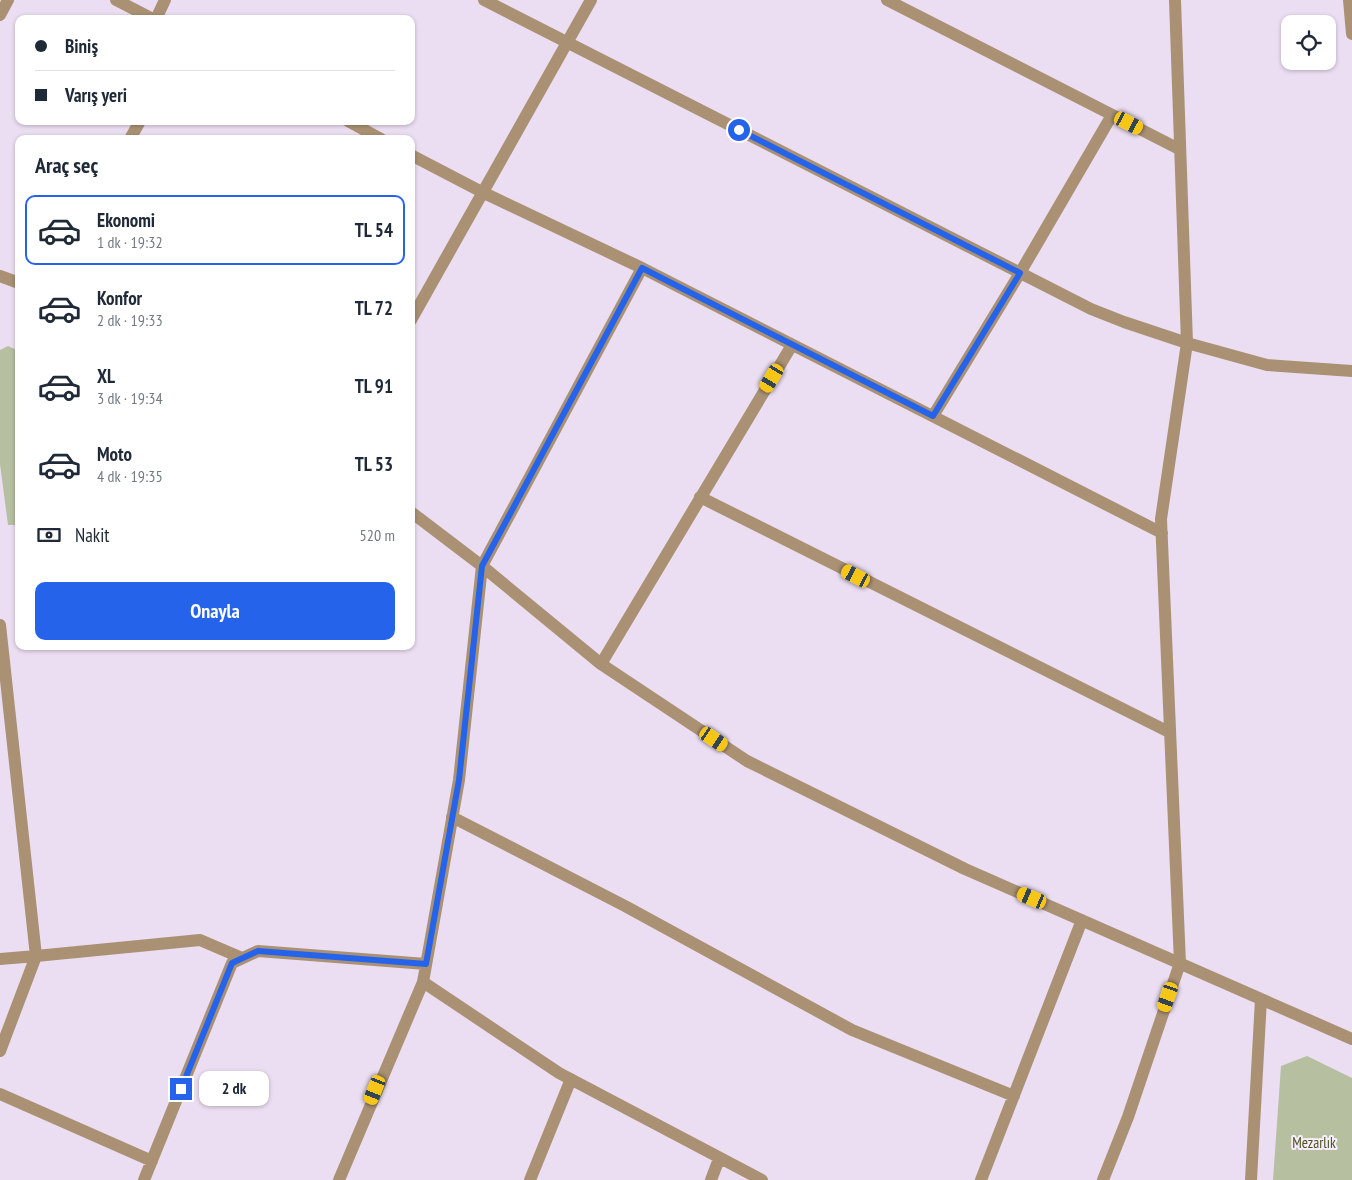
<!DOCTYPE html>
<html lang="tr">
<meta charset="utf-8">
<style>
:root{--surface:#fff;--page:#f2f2f3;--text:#1f2937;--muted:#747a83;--line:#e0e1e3;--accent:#2563eb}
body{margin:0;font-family:"PT Sans Narrow",sans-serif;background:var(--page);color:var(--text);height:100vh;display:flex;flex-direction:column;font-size:19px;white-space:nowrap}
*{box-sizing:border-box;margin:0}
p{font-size:16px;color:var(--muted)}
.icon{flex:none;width:28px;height:28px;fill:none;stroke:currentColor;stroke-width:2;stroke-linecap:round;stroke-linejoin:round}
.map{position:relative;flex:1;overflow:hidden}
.side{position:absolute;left:15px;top:135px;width:400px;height:515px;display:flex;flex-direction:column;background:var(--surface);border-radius:10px;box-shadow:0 1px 4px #0004}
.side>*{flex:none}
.hud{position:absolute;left:15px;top:15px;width:400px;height:110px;border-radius:10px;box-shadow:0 1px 4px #0004;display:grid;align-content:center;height:110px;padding:0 20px;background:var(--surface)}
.controls{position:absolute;left:1281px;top:15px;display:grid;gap:10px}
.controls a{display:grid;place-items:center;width:55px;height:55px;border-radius:10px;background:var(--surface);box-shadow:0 1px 4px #0004;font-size:25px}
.end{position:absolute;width:22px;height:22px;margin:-11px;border:6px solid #2563eb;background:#fff;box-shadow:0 0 0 2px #fff}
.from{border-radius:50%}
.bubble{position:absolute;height:35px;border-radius:10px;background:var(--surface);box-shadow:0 1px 4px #0004;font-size:16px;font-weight:800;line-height:35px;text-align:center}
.car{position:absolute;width:15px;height:30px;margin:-15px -8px;border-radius:6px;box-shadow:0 0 4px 1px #0007;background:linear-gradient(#f5c518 24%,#345 0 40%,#f5c518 0 76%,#345 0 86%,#f5c518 0)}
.hud b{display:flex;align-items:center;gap:18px;height:48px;font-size:19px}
.hud b+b{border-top:1px solid var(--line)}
.hud i{width:12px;height:12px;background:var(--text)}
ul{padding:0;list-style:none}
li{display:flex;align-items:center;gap:15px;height:70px;margin:0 10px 8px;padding:0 10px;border:2px solid transparent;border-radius:10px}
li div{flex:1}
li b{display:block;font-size:19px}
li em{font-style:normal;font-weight:800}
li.active{border-color:var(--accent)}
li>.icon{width:45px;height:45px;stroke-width:1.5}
h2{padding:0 20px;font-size:22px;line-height:60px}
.pay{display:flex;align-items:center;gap:12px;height:55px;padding:0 20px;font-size:19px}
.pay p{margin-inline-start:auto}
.primary-button{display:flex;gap:10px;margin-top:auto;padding:10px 20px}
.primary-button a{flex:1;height:58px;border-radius:10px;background:var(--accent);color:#fff;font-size:20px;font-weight:800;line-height:58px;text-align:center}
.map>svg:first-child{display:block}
</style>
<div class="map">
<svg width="1352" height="1180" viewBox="0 0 1352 1180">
<rect width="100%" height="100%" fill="#ecdef2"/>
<!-- green -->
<path fill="#b6bfa0" d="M 8,346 L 19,351 L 19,525 L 8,525 L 0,464 L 0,350 Z
M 1307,1056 L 1352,1078 L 1352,1180 L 1273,1180 L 1281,1066 Z"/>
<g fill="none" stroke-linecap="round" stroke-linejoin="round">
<!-- minor -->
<path stroke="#aa9174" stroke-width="12" d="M 116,0 L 153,19
M 484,0 L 1091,309 L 1124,322 L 1187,343 L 1267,365 L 1352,371
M 887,0 L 1179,149
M 1349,0 L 1352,34
M 0,15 L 8,0
M 156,19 L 165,0
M 348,121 L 381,139
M 130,139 L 140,121
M 411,155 L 482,192 L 642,268 L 1162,533
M 0,276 L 19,283
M 411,320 L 591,0
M 933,416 L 1020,273 L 1112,115
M 700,497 L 1169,732
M 411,512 L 482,566 L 601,664 L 747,761 L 965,869 L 1352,1039
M 0,625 L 36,956 L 200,940 L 242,958
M 601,664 L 792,345
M 452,817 L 625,906 L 852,1030 L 1014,1096
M 0,959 L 36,956 L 0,1051
M 423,982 L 559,1073 L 762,1180
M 0,1094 L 152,1161
M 144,1180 L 232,963 L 258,951 L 426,964
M 339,1180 L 423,982 L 459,780 L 482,566 L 642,268
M 530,1180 L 571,1079
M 711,1180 L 719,1159
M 981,1180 L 1082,920
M 1103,1180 L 1128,1117 L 1180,963 L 1161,519 L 1187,343 L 1175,0
M 1251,1180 L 1261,999"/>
</g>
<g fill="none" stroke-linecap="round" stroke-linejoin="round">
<!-- route -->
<path stroke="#2563eb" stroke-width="6" d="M 181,1089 L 232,963 L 258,951 L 426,964 L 459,780 L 482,566 L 642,268 L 933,416 L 1020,273 L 739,130"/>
</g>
<g text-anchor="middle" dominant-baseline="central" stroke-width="4" stroke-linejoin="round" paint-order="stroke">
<!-- park labels -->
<g font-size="15" fill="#48561d" stroke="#f9ecff">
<text x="1314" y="1142">Mezarlık</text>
</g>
</g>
</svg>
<div class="controls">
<a><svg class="icon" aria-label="locate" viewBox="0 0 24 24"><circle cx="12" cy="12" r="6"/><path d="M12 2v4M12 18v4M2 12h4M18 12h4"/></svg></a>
</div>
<i class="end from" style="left:739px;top:130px"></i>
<i class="end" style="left:181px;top:1089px"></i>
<div class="bubble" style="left:199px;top:1071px;width:70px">2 dk</div>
<i class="car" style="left:1129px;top:123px;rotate:117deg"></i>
<i class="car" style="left:772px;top:378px;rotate:211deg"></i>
<i class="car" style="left:856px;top:576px;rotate:297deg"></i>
<i class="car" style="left:714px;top:739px;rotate:124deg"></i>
<i class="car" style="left:1032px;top:898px;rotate:293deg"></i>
<i class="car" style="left:1168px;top:997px;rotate:199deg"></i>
<i class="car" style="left:375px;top:1090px;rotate:202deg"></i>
<div class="hud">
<b><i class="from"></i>Biniş</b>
<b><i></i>Varış yeri</b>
</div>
<section class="side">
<h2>Araç seç</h2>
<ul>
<li class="active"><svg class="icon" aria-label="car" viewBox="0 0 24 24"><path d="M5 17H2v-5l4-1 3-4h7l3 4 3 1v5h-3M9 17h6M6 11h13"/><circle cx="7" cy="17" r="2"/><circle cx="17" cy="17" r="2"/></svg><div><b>Ekonomi</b><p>1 dk · 19:32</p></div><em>TL 54</em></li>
<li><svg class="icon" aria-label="car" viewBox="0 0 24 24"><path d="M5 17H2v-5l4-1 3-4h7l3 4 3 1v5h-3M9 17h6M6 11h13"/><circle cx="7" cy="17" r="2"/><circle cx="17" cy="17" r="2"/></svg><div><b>Konfor</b><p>2 dk · 19:33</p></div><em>TL 72</em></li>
<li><svg class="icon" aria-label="car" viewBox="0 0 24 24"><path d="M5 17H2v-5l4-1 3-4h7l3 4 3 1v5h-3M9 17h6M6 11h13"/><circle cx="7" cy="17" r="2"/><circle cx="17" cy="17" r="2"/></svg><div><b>XL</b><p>3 dk · 19:34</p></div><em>TL 91</em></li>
<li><svg class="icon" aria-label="car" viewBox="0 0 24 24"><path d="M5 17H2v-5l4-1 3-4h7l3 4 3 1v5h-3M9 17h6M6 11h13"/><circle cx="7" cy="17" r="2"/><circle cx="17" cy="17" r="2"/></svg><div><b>Moto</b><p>4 dk · 19:35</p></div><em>TL 53</em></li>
</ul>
<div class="pay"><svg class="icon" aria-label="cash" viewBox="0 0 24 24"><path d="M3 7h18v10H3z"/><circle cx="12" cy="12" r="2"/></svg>Nakit<p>520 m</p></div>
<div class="primary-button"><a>Onayla</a></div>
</section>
</div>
